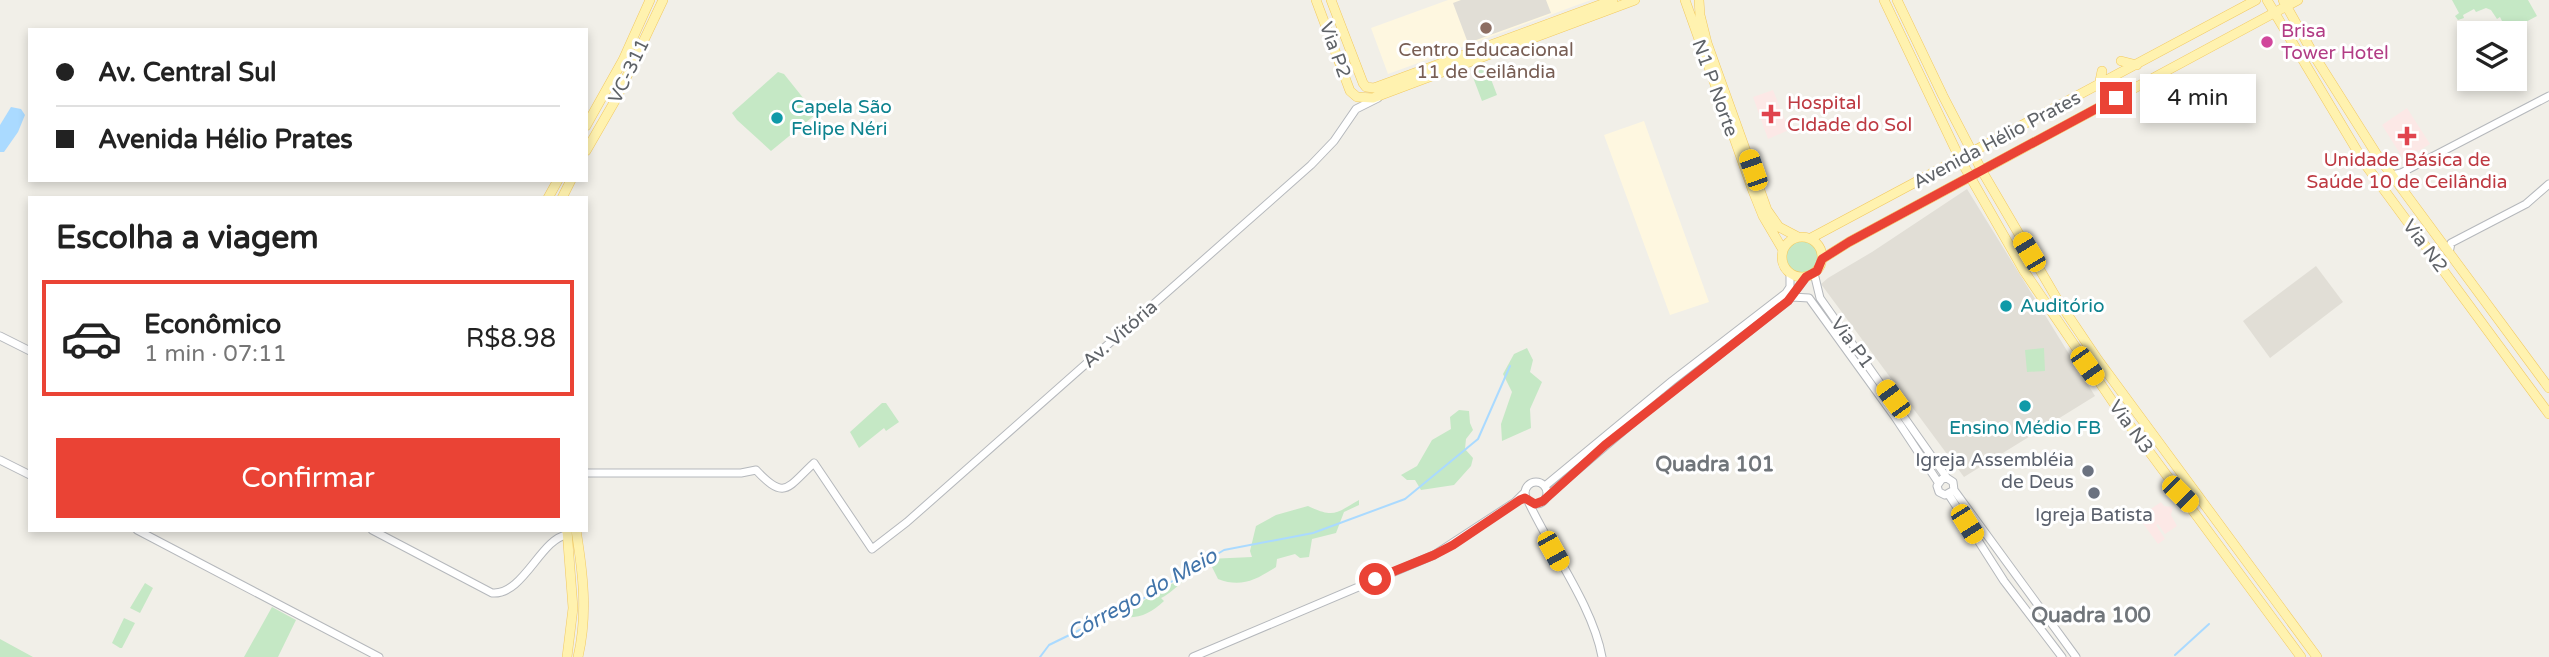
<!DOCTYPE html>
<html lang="pt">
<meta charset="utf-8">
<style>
:root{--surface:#fff;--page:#f6f6f6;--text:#222;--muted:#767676;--line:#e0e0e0;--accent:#ea4335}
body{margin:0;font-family:"Varela Round",sans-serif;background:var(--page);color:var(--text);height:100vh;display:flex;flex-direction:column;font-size:26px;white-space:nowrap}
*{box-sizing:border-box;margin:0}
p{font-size:23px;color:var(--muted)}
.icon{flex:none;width:38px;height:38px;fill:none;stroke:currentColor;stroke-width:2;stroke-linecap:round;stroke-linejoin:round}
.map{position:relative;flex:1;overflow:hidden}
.side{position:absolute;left:28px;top:196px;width:560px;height:336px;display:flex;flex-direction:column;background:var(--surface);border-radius:0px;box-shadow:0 4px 10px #0003}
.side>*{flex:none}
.banner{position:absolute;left:28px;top:28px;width:560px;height:154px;border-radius:0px;box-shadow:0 4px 10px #0003;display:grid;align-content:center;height:154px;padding:0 28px;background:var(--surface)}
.fabs{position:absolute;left:2457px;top:21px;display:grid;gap:14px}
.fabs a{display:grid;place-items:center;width:70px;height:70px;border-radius:0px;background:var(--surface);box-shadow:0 4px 10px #0003;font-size:35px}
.end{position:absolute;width:32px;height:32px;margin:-16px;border:9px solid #ea4335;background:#fff;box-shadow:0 0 0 4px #fff}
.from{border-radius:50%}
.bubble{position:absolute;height:49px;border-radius:0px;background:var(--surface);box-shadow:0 4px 10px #0003;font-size:23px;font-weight:600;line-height:49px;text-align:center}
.car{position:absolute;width:21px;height:42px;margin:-21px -10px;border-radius:9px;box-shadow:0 0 5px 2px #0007;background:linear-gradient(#f5c518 24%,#345 0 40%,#f5c518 0 76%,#345 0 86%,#f5c518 0)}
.banner b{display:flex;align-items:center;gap:24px;height:66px;font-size:26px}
.banner b+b{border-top:2px solid var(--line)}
.banner i{width:18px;height:18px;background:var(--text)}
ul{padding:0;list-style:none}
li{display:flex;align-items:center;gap:21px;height:116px;margin:0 14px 10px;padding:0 14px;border:4px solid transparent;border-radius:0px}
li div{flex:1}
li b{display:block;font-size:26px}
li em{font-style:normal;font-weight:600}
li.on{border-color:var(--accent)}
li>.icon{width:63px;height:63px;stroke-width:1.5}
h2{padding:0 28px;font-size:32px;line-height:84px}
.button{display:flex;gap:14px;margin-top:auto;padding:14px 28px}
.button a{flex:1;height:80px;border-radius:0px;background:var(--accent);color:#fff;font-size:28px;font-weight:600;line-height:80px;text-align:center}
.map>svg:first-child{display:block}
</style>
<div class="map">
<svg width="2549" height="657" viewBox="0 0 2549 657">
<rect width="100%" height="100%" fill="#f1efe8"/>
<!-- commercial -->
<path fill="#fef7e0" d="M 1448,0 L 1591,0 L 1388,74 L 1371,28 Z
M 1644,121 L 1709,302 L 1670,315 L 1604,135 Z"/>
<!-- education -->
<path fill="#e1ded6" d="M 1461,0 L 1546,0 L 1551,13 L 1468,43 L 1453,3 Z
M 1967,189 L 2095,396 L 1964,477 L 1821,284 L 1828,278 L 1872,252 Z
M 2316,266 L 2343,302 L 2270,358 L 2243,321 Z"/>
<!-- medical -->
<path fill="#fce8e6" d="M 1773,90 L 1789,130 L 1768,139 L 1753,97 Z
M 2407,108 L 2430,144 L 2404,160 L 2382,125 Z
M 2161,502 L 2164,506 L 2173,507 L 2171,515 L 2177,526 L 2165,534 L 2158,524 L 2156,525 L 2165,539 L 2158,544 L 2139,518 L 2146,513 L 2152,521 L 2154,520 L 2148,511 Z"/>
<!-- green -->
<path fill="#c5e8c5" d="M 2452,0 L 2528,0 L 2537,16 L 2505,33 L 2502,29 L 2505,27 L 2500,17 L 2497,19 L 2491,10 L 2486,8 L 2476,12 L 2474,9 L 2463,15 L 2464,18 L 2458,20 L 2455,16 L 2459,13 Z
M 1486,66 L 1497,95 L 1482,101 L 1471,72 Z
M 778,72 L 784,74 L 816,114 L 771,151 L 737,120 L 732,113 Z
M1786 257a17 17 0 1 1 34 0a17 17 0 1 1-34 0Z
M 1527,348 L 1533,360 L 1530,372 L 1542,382 L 1530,409 L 1531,428 L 1502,441 L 1501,424 L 1512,392 L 1503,374 L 1514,354 Z
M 2044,348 L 2045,371 L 2027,372 L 2025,350 Z
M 882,403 L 886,403 L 899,422 L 886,431 L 884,428 L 859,448 L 850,432 Z
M 1459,410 L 1469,411 L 1470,423 L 1473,430 L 1466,439 L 1465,449 L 1473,458 L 1471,466 L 1454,485 L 1421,490 L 1415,480 L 1407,480 L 1401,475 L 1417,466 L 1432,440 L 1451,429 L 1450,417 Z
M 1359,500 L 1359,505 L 1344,512 L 1336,533 L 1312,539 L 1309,557 L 1300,558 L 1295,554 L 1277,559 L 1276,567 C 1256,580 1241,588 1218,579 L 1208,559 L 1252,557 L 1250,551 L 1256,526 L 1276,515 L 1308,506 C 1334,518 1335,514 1359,500 Z
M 1201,558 L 1208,563 L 1206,566 C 1188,571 1178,590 1161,598 L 1164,601 C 1151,613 1140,619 1122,617 L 1150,596 L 1150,590 L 1172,584 Z
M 145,583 L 153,588 L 140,613 L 130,608 Z
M 272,607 L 296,620 L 278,657 L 244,657 Z
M 124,618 L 135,623 L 122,648 L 120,648 L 112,643 Z
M 0,639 L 33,657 L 0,657 Z"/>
<!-- water -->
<path fill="#aadaff" d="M 11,107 L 21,109 L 25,115 L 18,132 L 4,152 L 0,152 L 0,125 Z"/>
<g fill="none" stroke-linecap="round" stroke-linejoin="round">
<!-- stream -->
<path stroke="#aadaff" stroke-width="2" d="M 2175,655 L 2209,624
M 1040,657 L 1049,645 L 1141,600 L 1224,550 L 1313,533 L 1405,499 L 1478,439 L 1510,366"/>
<defs>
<path id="minor" d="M 2392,175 L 2401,173 L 2549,96
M 2449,253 L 2451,243 L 2526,204 L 2549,184
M 1814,273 L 1820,298 L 1947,478 L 1953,482 L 1954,490 L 1945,495 L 1939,492 L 1937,486 L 1942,479 L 1947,478
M 1792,297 L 1809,298 L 1895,417 L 1938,482
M 0,336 L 30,351
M 0,460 L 30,475
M 586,473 L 741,473 L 756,470 C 785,501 787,488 814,463 L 872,549 L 907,522 L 1311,165 L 1334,141 L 1356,109 L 1378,98
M1525 493a11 11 0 1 1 22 0a11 11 0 1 1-22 0Z
M 1545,486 L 1672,381 L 1786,293 L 1790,287 L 1790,273
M 1954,490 L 2076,657
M 1548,495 L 1643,414 L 1788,301 L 1806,277
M 1949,495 L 2004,581 L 2062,657
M 1528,501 C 1550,549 1593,606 1602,657
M 137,530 L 379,657
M 372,530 L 492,593 C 523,596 541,538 567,535
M 1193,657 L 1434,555 L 1515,502 L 1524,493"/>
<path id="major" d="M 1316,0 L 1350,91 L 1357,97 L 1373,98 L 1635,0
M 1331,0 L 1363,83 L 1366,87 L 1374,88 L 1613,0
M 1685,0 L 1753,191 L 1763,216 L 1783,250
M 1699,0 L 1700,15 L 1707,43 L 1767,210 L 1779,227 L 1798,237
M 1884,0 L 1960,159 L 2024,271 L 2117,408 L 2301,657
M 1897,0 L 1943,96 L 1982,171 L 2057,299 L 2098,360 L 2317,657
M 2267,0 L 2365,164 L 2549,414
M 2283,0 L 2315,57 L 2377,155 L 2549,388
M 2121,61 L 2137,65
M 2099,86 L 2102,71
M 2108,103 L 2123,107
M 586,126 L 623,60 L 650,0
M 586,151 L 616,99 L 663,0
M 548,198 L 558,180
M 562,198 L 571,180
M1782 257a20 20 0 1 1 40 0a20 20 0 1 1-40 0Z
M 1811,238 L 2256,0
M 1822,259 L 1849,242 L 2298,0
M 567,530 L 573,608 L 567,657
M 576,530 C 583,573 588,614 578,657"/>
</defs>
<!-- minor casing -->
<use href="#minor" stroke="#b5b8bc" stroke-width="9"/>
<!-- major casing -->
<use href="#major" stroke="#f2c960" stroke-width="10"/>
<!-- minor -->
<use href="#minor" stroke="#fff" stroke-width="7"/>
<!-- major -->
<use href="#major" stroke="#fff2af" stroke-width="9"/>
</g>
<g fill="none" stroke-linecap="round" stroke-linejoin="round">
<!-- route -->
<path stroke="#ea4335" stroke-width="9" d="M 1375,579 L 1434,555 L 1453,545 L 1520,500 L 1525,498 L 1535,504 L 1543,501 L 1605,445 L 1788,301 L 1806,277 L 1817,271 L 1822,259 L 1849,242 L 2116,98"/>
</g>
<!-- markers -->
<circle fill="#8d6e63" stroke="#fff" stroke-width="2.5" cx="1486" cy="28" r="7"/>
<circle fill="#d1479c" stroke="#fff" stroke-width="2.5" cx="2267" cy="42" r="7"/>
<g fill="#e0444e" stroke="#fff" stroke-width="2.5">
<path d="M1767.5 103.5h7v7h7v7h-7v7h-7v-7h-7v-7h7z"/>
<path d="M2403.5 125.5h7v7h7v7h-7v7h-7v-7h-7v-7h7z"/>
</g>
<g fill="#0f9aa8" stroke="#fff" stroke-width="2.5">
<circle cx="777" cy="118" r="7"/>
<circle cx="2006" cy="306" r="7"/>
<circle cx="2025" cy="406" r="7"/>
</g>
<g fill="#6b7280" stroke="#fff" stroke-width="2.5">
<circle cx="2088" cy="471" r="7"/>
<circle cx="2094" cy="493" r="7"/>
</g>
<g text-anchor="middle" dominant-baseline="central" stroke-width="6" stroke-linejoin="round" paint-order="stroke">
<!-- hotel labels -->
<g font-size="19" fill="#b23c85" stroke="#fff" text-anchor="start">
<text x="2281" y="31">Brisa<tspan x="2281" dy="22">Tower Hotel</tspan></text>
</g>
<!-- street labels -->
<g font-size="19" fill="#5f6368" stroke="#fff">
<text transform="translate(1335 50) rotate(70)">Via P2</text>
<text transform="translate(629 71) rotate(-64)">VC-311</text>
<text transform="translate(1715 88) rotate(70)">N1 P Norte</text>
<text transform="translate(1997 140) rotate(-28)">Avenida Hélio Prates</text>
<text transform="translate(2425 246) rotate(53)">Via N2</text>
<text transform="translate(1120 334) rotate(-41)">Av. Vitória</text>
<text transform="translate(1852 343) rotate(54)">Via P1</text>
<text transform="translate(2131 427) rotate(54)">Via N3</text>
</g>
<!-- education labels -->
<g font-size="19" fill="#785e54" stroke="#fff">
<text x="1486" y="50">Centro Educacional<tspan x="1486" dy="22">11 de Ceilândia</tspan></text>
</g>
<!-- health labels -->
<g font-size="19" fill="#be3a42" stroke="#fff" text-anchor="start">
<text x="1787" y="103">Hospital<tspan x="1787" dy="22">CIdade do Sol</tspan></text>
<text x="2407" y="160" text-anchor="middle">Unidade Básica de<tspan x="2407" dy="22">Saúde 10 de Ceilândia</tspan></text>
</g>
<!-- culture labels -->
<g font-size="19" fill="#0d838f" stroke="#fff" text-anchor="start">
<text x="791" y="107">Capela São<tspan x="791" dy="22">Felipe Néri</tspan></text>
<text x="2020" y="306">Auditório</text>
<text x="2025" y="428" text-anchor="middle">Ensino Médio FB</text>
</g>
<!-- worship labels -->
<g font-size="19" fill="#5b616d" stroke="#fff" text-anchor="end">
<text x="2074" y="460">Igreja Assembléia<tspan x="2074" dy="22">de Deus</tspan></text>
<text x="2094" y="515" text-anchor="middle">Igreja Batista</text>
</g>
<!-- neighbourhood labels -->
<g font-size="21" font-weight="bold" fill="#70757a" stroke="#fff">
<text x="1715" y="464">Quadra 101</text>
<text x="2091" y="615">Quadra 100</text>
</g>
<!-- water labels -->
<g font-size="21" font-style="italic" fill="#4174aa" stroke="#fff">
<text transform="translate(1142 595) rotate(-29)">Córrego do Meio</text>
</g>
</g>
</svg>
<div class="fabs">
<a><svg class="icon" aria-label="layers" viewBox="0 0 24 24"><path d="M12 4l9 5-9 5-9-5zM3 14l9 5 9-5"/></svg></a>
</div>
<i class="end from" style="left:1375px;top:579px"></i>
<i class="end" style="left:2116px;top:98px"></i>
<div class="bubble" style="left:2140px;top:74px;width:116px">4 min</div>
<i class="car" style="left:1753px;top:170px;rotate:341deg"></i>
<i class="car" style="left:2029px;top:252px;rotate:329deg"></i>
<i class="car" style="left:2087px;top:366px;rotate:145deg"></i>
<i class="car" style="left:1893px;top:399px;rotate:324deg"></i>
<i class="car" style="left:2180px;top:494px;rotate:135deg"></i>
<i class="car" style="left:1967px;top:524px;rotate:148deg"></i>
<i class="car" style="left:1553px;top:551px;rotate:151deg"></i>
<div class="banner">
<b><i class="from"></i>Av. Central Sul</b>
<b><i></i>Avenida Hélio Prates</b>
</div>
<section class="side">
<h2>Escolha a viagem</h2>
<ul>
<li class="on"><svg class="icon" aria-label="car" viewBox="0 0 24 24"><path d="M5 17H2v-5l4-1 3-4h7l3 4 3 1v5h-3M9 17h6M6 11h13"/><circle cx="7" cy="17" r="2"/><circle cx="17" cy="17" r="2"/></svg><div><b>Econômico</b><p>1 min · 07:11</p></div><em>R$8.98</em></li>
</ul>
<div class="button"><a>Confirmar</a></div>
</section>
</div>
